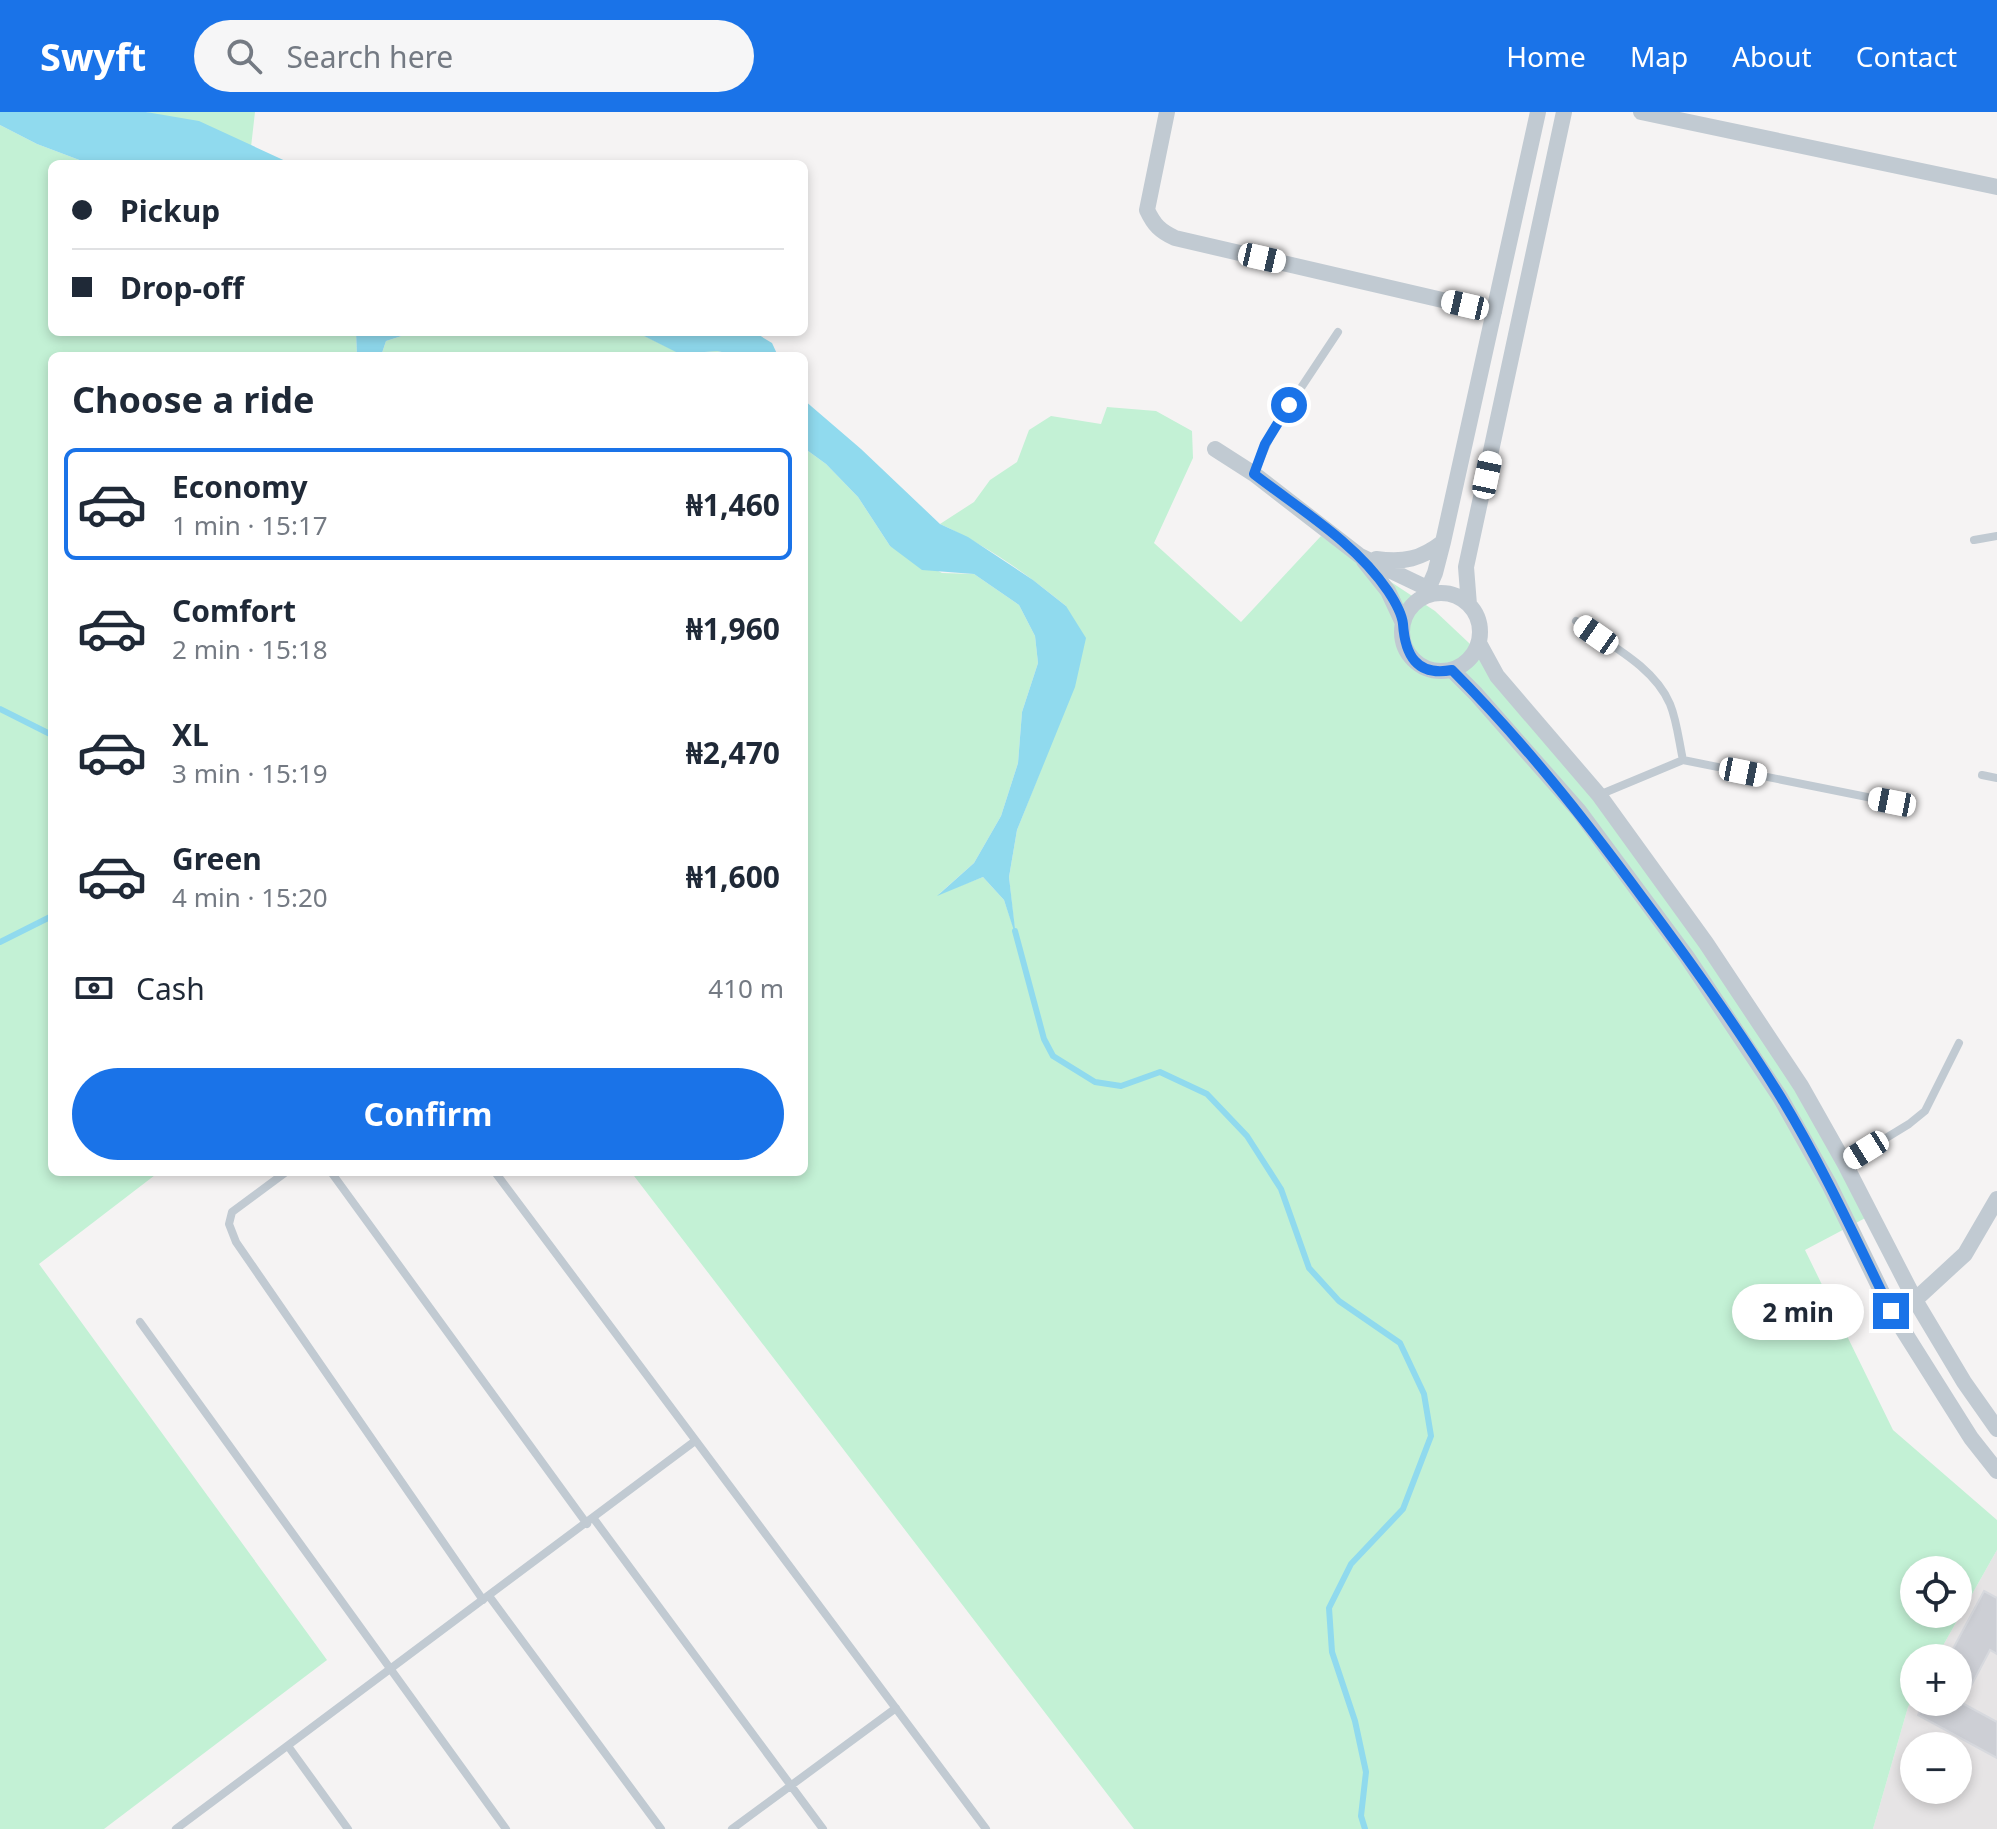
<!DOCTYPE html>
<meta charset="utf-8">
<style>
:root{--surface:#fff;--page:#f6f6f7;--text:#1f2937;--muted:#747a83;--line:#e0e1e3;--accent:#1a73e8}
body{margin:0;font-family:"Noto Sans",sans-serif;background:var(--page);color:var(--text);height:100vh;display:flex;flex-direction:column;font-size:30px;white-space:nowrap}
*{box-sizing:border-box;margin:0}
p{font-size:26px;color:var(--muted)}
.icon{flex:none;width:44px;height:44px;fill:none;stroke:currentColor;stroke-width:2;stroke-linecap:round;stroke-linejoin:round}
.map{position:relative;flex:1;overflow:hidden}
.sheet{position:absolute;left:48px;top:240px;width:760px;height:824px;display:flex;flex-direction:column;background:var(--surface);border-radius:12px;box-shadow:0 4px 12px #0003}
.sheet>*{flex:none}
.top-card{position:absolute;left:48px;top:48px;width:760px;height:176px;border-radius:12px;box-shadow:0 4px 12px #0003;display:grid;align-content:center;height:176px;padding:0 24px;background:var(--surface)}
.controls{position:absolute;left:1900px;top:1444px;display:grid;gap:16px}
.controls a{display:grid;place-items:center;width:72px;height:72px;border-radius:50%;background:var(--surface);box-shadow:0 4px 12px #0003;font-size:40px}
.end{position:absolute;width:36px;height:36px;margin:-18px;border:10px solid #1a73e8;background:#fff;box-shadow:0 0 0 4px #fff}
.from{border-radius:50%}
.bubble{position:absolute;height:56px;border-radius:28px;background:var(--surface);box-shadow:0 4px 12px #0003;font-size:26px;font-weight:700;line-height:56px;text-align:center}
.car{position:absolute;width:24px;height:48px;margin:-24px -12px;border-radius:10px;box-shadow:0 0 6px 2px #0007;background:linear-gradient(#fff 24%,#345 0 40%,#fff 0 76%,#345 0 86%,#fff 0)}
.top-card b{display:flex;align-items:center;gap:28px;height:76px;font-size:30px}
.top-card b+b{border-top:2px solid var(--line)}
.top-card i{width:20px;height:20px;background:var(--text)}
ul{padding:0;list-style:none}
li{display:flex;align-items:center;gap:24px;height:112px;margin:0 16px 12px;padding:0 8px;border:4px solid transparent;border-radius:12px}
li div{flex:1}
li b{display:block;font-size:30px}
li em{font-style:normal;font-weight:700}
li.active{border-color:var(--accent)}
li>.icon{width:72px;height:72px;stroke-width:1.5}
h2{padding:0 24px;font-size:36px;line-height:96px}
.pay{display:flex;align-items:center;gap:20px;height:88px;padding:0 24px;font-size:30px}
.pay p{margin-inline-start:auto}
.cta{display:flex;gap:16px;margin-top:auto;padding:16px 24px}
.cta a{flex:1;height:92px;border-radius:48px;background:var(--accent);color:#fff;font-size:32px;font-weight:700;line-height:92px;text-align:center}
header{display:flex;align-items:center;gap:48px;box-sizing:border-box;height:112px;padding:0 40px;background:var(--accent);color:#fff}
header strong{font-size:38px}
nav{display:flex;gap:44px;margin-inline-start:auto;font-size:28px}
.search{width:560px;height:72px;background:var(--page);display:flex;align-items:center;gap:20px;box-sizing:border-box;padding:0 28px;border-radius:44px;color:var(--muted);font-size:30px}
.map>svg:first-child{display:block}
</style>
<header>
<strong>Swyft</strong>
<div class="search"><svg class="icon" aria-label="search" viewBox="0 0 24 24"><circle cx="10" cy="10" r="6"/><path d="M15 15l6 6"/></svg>Search here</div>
<nav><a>Home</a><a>Map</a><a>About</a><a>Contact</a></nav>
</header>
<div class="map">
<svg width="1997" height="1717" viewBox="0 0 1997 1717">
<rect width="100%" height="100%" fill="#f5f3f3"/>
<!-- education -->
<path fill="#e6e4e5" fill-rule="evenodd" d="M 1997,1438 L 1997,1717 L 1873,1717 L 1908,1595 L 1914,1584 L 1914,1590 L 1958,1590 L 1958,1546 L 1936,1546 ZM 1914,1634 L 1958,1634 L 1958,1678 L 1914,1678 Z"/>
<!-- green -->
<path fill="#c3f1d5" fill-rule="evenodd" d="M 146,0 L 255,0 L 251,35 L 292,52 Z
M 0,13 L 37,32 L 90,52 L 52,52 L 52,220 L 356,220 L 357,244 L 52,244 L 52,1060 L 159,1060 L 39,1152 L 327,1548 L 104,1717 L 0,1717 Z
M 414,220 L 636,220 L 680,241 L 717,239 L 740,244 L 381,244 L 386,229 Z
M 1107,295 L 1156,299 L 1192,319 L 1193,346 L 1154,431 L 1241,510 L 1321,424 L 1435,499 L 1486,547 L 1630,725 L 1805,974 L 1871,1103 L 1805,1138 L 1893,1318 L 1997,1408 L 1997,1438 L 1936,1546 L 1914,1546 L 1914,1584 L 1908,1595 L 1873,1717 L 1134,1717 L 631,1060 L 804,1060 L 804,336 L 826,352 L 858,385 L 890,434 L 942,461 L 974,462 L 1019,493 L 1035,524 L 1038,551 L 1022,600 L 1018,651 L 1001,704 L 974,751 L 939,782 L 983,765 L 1004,788 L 1015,820 L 1009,765 L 1017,718 L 1042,655 L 1066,494 C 1027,462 986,433 940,412 L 974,390 L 990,368 L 1017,350 L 1029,318 L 1051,304 L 1101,312 ZM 1914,1458 L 1958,1458 L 1958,1502 L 1914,1502 Z"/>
<!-- water -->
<path fill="#90daee" d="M 0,0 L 146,0 L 199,9 L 292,52 L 205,52 L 199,49 L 193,52 L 90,52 L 37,32 L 0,13 Z
M 356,220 L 414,220 L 386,229 L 381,244 L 357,244 Z
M 636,220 L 754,220 L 772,231 L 778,244 L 740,244 L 717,239 L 680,242 Z
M 804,288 L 861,337 L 940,412 L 968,425 L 1033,468 L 1066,494 L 1086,526 L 1075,575 L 1017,718 L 1009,765 L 1016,825 L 1004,788 L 983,765 L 937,784 L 974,751 L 1001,704 L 1018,651 L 1022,600 L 1038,551 L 1035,524 L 1019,493 L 974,462 L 922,458 L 890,434 L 858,385 L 826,352 L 804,336 Z"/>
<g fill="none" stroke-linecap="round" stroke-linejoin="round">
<!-- stream -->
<path stroke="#90daee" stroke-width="6" d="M 0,597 L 52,623
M 1015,819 L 1044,927 L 1053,944 L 1095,970 L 1121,974 L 1160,960 L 1207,982 L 1247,1024 L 1281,1077 L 1309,1156 L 1339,1189 L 1400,1231 L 1424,1282 L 1431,1324 L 1403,1397 L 1351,1452 L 1329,1496 L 1332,1540 L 1355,1609 L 1366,1660 L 1361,1704 L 1365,1717
M 0,830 L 52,804"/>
</g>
<!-- building -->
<path fill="#cdcfd5" stroke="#d7d9de" stroke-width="2" d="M 1984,1479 L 1997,1486 L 1997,1542 L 1990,1538 L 1962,1591 L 1997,1610 L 1997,1646 L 1918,1603 L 1924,1590 L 1958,1590 L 1958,1546 L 1948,1546 Z"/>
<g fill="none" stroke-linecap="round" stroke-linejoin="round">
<!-- service -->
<path stroke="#c1cad2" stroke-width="8" d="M 1254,361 L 1273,318 L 1338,220
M 1974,428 L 1997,424
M 1576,509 C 1608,532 1654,554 1670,592 C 1677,609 1679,630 1683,648
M 1982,663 L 1997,666
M 1599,683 L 1683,648 L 1892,690
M 1845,1051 L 1909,1012 L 1925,999 L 1959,931
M 286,1060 L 232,1100 L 229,1112 L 236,1130 L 483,1488
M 331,1060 L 587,1412
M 495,1060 L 986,1717
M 140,1210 L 506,1717
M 594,1407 L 823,1717
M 489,1484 L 661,1717
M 288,1634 L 348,1717
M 176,1717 L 695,1329
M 732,1717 L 896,1596"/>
<!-- minor -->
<path stroke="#c1cad2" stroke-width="16" d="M 1167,0 L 1147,98 C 1154,113 1160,119 1175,126 L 1494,200
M 1641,0 L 1997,75
M 1215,337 L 1254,362 L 1360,444 L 1429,477
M 1376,447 C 1404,451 1421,447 1443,430
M 1364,449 L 1388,479 L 1403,511
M1402 520a39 39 0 1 1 78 0a39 39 0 1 1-78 0Z
M 1425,484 L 1435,461 L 1443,430 L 1538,0
M 1469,493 L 1466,455 L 1564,0
M 1479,531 L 1497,564 L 1599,683 L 1706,831 L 1801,974 L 1845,1052 L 1915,1188 L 1964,1270 L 1997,1317
M 1452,558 L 1476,582 L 1579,699 L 1687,845 L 1780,985 L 1829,1072 L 1891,1199 L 1971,1326 L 1997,1359
M 1915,1188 L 1965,1142 L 1997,1087"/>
</g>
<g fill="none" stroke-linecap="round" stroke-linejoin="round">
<!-- route -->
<path stroke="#1a73e8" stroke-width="10" d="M 1289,293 L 1265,332 L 1254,362 C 1299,397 1355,430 1388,479 C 1394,488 1402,502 1403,512 C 1405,542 1416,565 1452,558 C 1522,628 1583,705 1642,785 C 1690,849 1738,916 1780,984 C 1822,1053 1856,1127 1891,1199"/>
</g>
</svg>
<div class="controls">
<a><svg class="icon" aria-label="locate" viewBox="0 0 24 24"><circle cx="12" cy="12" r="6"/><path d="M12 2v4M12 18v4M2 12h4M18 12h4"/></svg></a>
<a>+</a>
<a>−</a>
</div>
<i class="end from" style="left:1289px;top:293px"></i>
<i class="end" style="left:1891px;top:1199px"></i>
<div class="bubble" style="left:1732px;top:1172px;width:132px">2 min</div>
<i class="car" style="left:1262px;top:146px;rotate:103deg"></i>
<i class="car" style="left:1465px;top:193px;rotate:283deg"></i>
<i class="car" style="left:1487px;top:363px;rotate:12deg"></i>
<i class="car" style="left:1596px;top:523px;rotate:305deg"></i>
<i class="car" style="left:1743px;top:660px;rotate:101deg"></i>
<i class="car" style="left:1892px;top:690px;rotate:281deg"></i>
<i class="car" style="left:1866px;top:1038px;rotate:238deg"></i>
<div class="top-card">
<b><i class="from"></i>Pickup</b>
<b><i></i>Drop-off</b>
</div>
<section class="sheet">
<h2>Choose a ride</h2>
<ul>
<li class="active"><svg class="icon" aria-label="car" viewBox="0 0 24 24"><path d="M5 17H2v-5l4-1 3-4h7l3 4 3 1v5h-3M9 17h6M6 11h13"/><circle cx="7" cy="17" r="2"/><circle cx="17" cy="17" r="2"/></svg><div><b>Economy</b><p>1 min · 15:17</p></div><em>₦1,460</em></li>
<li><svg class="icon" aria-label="car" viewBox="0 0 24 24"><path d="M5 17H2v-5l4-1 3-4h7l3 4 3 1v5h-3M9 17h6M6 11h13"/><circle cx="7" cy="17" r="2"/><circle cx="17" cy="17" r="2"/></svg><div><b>Comfort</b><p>2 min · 15:18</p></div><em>₦1,960</em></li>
<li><svg class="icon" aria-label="car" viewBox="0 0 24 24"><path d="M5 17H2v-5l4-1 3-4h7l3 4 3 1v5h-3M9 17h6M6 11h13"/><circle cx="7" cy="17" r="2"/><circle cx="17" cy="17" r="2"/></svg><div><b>XL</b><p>3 min · 15:19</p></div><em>₦2,470</em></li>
<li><svg class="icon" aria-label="car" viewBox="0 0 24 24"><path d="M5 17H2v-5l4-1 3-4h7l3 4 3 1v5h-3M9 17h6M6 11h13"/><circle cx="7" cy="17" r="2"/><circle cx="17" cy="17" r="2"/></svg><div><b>Green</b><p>4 min · 15:20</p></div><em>₦1,600</em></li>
</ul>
<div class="pay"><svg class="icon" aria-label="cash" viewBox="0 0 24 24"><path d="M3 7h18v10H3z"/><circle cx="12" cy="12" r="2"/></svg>Cash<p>410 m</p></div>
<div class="cta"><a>Confirm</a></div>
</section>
</div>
